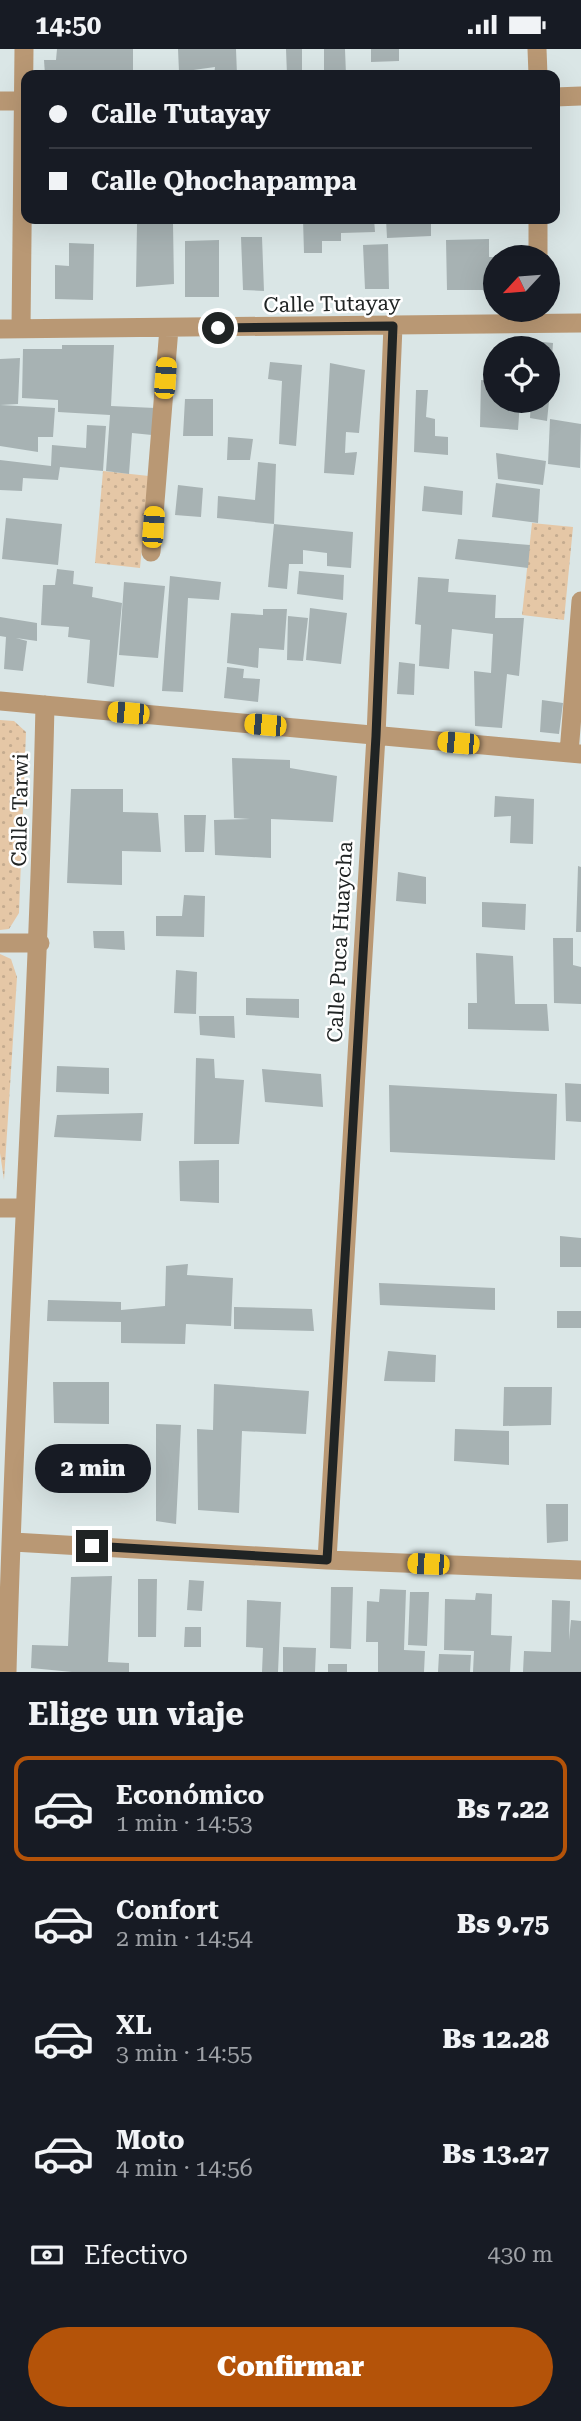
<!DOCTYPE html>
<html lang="es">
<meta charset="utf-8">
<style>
:root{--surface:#171b24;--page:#20242c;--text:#f1f3f6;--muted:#9ea1a6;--line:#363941;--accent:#b45309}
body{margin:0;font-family:"Roboto Serif",serif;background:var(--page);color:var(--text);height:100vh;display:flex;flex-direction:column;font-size:26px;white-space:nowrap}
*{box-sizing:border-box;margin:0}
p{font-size:23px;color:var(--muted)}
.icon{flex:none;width:38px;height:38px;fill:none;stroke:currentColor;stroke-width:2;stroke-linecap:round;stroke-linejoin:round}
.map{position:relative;height:1623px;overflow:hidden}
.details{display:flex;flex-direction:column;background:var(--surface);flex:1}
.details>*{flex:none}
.top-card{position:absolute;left:21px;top:21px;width:539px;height:154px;border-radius:14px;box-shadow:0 7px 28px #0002;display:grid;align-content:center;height:154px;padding:0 28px;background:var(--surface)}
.needle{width:46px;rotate:244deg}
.fabs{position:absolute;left:483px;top:196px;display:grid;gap:14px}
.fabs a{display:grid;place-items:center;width:77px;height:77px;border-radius:50%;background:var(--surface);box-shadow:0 7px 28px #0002;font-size:35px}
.end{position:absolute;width:32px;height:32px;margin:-16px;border:9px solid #202424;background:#fff;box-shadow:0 0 0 4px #fff}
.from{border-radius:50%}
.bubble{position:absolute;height:49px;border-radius:24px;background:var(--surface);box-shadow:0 7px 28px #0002;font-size:23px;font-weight:800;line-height:49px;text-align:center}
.car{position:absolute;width:21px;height:42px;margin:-21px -10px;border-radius:9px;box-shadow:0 0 5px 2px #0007;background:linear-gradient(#f5c518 24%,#345 0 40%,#f5c518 0 76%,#345 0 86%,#f5c518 0)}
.top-card b{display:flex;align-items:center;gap:24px;height:66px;font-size:26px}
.top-card b+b{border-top:2px solid var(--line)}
.top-card i{width:18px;height:18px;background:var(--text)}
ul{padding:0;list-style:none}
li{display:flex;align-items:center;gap:21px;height:105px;margin:0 14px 10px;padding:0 14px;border:4px solid transparent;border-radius:14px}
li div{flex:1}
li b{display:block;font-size:26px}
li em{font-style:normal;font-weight:800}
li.on{border-color:var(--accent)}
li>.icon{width:63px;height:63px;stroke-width:1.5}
h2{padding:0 28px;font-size:32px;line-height:84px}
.pay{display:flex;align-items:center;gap:18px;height:77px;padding:0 28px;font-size:26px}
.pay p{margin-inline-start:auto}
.button{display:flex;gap:14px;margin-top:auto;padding:14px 28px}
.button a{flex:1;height:80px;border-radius:42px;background:var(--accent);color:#fff;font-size:28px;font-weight:800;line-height:80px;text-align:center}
.status{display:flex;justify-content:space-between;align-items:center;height:49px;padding:0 35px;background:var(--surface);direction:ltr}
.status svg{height:19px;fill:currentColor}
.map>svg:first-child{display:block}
</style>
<div class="status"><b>14:50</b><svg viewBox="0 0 49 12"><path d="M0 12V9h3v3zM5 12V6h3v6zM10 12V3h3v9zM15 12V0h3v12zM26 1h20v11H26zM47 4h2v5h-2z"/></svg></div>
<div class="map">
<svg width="581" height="1623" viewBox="0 0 581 1623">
<defs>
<pattern id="park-dots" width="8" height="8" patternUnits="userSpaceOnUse" patternTransform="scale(1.75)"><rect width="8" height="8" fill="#e5c7a6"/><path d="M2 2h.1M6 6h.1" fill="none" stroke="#c4ab8f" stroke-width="1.8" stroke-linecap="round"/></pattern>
</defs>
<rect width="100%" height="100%" fill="#dae6e6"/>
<!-- park -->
<path fill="url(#park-dots)" d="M 103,422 L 149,427 L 140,519 L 95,514 Z
M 532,474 L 573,478 L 564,571 L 522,566 Z
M 0,671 L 14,672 L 26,683 L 19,864 L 9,880 L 0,881 Z
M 0,905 L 11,910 L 17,928 L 4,1131 L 0,1104 Z"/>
<!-- building -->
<path fill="#a7b2b3" d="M 57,0 L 133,0 L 133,26 L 45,26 L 44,11 L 56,11 Z
M 178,0 L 236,0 L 237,26 L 214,26 L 215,18 L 179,23 Z
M 286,0 L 302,0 L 302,26 L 287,26 Z
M 324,0 L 345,0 L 346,26 L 324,26 Z
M 371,0 L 399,0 L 399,12 L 371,13 Z
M 303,170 L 374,170 L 375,183 L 341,184 L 341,192 L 322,192 L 322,204 L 304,204 Z
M 386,170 L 431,170 L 431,187 L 387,189 Z
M 137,175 L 173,175 L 174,235 L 136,238 Z
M 241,188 L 262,188 L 264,242 L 243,241 Z
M 489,190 L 489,208 L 495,208 L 495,241 L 447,241 L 446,191 Z
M 219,191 L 219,248 L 185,248 L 185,192 Z
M 69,194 L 94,195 L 93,251 L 55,250 L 55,216 L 69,217 Z
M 388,195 L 389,240 L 365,240 L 363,196 Z
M 533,292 L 553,294 L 550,337 L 548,299 L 533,299 Z
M 62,296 L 114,296 L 111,357 L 155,359 L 152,386 L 132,384 L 129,425 L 106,422 L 110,366 L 58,363 L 58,351 L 22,349 L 23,300 L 62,300 Z
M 20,309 L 18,355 L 0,356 L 0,310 Z
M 270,313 L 302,316 L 296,397 L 279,395 L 282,332 L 268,330 Z
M 330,314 L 365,321 L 359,384 L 346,383 L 345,404 L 357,403 L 354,426 L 324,424 Z
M 481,331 L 495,332 L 495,352 L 520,352 L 518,381 L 480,378 Z
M 416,341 L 428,341 L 426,368 L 435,370 L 435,387 L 448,388 L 448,406 L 414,403 Z
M 185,350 L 213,350 L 213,387 L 183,387 Z
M 531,352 L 549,352 L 547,372 L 530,369 Z
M 0,356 L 55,359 L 53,388 L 38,388 L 38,403 L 0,397 Z
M 550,370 L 581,375 L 580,419 L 548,415 Z
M 87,376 L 106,377 L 103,422 L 60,418 L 58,431 L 23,429 L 22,442 L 0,441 L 0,411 L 51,417 L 52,396 L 86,399 Z
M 228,388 L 253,390 L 250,411 L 227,411 Z
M 496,404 L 546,412 L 543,436 L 498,430 Z
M 258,413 L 276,415 L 274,475 L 353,483 L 351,519 L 327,517 L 327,504 L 303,501 L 303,515 L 289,515 L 287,540 L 268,538 L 274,475 L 217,469 L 218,447 L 255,451 Z
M 496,434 L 540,440 L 538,474 L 492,468 Z
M 178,436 L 203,439 L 201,468 L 175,466 Z
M 424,437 L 463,442 L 462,466 L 422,462 Z
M 6,469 L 62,475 L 58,516 L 2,510 Z
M 458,490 L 530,496 L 528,519 L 455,510 Z
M 57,520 L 74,522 L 73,535 L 93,538 L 92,548 L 122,554 L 114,638 L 87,634 L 90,591 L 68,588 L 69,578 L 41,576 L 43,536 L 55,536 Z
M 299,522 L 344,526 L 343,551 L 297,545 Z
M 170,527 L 221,533 L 219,551 L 188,549 L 183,643 L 162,642 Z
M 418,528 L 449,530 L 448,543 L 496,546 L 495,569 L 524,569 L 519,627 L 507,625 L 502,679 L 475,677 L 474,622 L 491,624 L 493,585 L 452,580 L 449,620 L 419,617 L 421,576 L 415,575 Z
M 124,533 L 165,537 L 158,609 L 119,606 Z
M 310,559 L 347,564 L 341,615 L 306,611 Z
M 263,560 L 287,560 L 284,601 L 259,599 L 258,619 L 227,614 L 231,564 L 263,566 Z
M 288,567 L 308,569 L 303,612 L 287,611 Z
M 0,568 L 37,574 L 37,592 L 16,589 L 27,592 L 23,622 L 4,620 L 6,588 L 0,587 Z
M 399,613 L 415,615 L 414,646 L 397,645 Z
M 227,618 L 244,620 L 243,629 L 260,630 L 258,653 L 224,649 Z
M 542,651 L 563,654 L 559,685 L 540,683 Z
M 232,709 L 290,711 L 290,719 L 337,727 L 333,773 L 271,770 L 271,809 L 215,806 L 214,771 L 250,770 L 234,769 Z
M 71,740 L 123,740 L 123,763 L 158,764 L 161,803 L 122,802 L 122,836 L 67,834 Z
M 495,747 L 534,750 L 533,795 L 510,794 L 511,767 L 494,768 Z
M 184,766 L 206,766 L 204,803 L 185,803 Z
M 578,817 L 581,818 L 581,883 L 576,883 Z
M 398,823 L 426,828 L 426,855 L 396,852 Z
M 184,846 L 205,847 L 204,888 L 156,887 L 156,867 L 182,867 Z
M 482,853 L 526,855 L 525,881 L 482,878 Z
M 93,882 L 124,882 L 125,901 L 94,899 Z
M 553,889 L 573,889 L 573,916 L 581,918 L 581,955 L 554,954 Z
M 476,904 L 513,907 L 515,955 L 547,955 L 549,982 L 468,980 L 468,954 L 477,954 Z
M 176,921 L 197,923 L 196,965 L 174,964 Z
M 246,949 L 299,950 L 299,969 L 246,966 Z
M 199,967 L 234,967 L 235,989 L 200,986 Z
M 196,1009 L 214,1010 L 215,1029 L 244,1031 L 239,1095 L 194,1095 Z
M 57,1017 L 109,1019 L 109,1045 L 56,1043 Z
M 262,1020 L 321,1025 L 323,1058 L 265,1053 Z
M 565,1034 L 581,1035 L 581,1073 L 566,1072 Z
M 389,1036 L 557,1045 L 555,1111 L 390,1103 Z
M 143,1064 L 141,1092 L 54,1088 L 57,1066 Z
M 219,1111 L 219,1154 L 180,1152 L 179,1112 Z
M 560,1187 L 581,1189 L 581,1218 L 560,1218 Z
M 188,1215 L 187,1226 L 233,1229 L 231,1277 L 186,1275 L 185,1295 L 121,1294 L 121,1273 L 47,1272 L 48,1251 L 121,1253 L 121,1261 L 165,1257 L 166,1217 Z
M 379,1234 L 495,1239 L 495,1261 L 380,1256 Z
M 234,1258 L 312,1260 L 314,1282 L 234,1280 Z
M 557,1262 L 581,1262 L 581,1279 L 557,1279 Z
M 388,1302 L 436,1306 L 435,1333 L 384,1332 Z
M 53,1333 L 109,1333 L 109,1375 L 54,1374 Z
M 214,1335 L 309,1342 L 306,1385 L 242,1382 L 239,1464 L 198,1461 L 197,1380 L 213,1381 Z
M 504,1338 L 552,1338 L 551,1376 L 503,1377 Z
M 156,1375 L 181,1376 L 176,1475 L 156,1472 Z
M 455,1380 L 509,1382 L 509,1416 L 454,1412 Z
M 546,1455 L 568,1455 L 568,1492 L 547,1494 Z
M 112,1527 L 108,1613 L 129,1614 L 129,1623 L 72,1623 L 31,1619 L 32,1596 L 68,1597 L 71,1528 Z
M 138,1530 L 157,1530 L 156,1588 L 138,1588 Z
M 189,1531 L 204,1532 L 202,1562 L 187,1561 Z
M 331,1538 L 353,1538 L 351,1600 L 330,1599 Z
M 380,1540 L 406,1541 L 404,1601 L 425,1602 L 424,1623 L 378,1623 L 378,1593 L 366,1593 L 367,1552 L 379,1553 Z
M 410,1543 L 429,1543 L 427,1597 L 408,1596 Z
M 476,1544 L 492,1545 L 491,1586 L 512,1587 L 510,1623 L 473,1623 L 474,1602 L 444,1601 L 445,1550 L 475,1551 Z
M 247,1551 L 281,1553 L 278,1623 L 262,1623 L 263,1599 L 246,1598 Z
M 552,1551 L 570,1552 L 569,1591 L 571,1571 L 581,1572 L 581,1623 L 523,1623 L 524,1602 L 551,1603 Z
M 185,1578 L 201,1578 L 201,1598 L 184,1598 Z
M 283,1598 L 316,1599 L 315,1623 L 283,1623 Z
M 439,1605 L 471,1606 L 470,1623 L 438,1623 Z
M 328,1615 L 347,1615 L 347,1623 L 328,1623 Z"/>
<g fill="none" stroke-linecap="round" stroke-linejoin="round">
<!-- minor -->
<path stroke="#b99874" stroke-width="19" d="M 537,0 L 538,26
M 555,48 L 581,47
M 0,52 L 26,52
M 538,170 L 538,208
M 0,280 L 581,274
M 21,280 L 24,0
M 151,503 L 169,279
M 0,652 L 581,705
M 569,704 L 581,552
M 0,894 L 40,894
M 0,1159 L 25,1159
M 13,1493 L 327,1511 L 581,1521
M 327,1511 L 376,687 L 393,277
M 7,1623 C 15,1300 38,979 45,656"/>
</g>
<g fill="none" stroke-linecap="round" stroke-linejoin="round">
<!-- route -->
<path stroke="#202424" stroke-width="9" d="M 92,1497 L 327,1511 L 376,687 L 393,277 L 218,279"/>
</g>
<g text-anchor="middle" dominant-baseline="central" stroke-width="5" stroke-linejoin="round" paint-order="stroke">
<!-- street labels -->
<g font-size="21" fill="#202424" stroke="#fff">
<text transform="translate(332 255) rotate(-1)">Calle Tutayay</text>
<text transform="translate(20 761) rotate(-89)">Calle Tarwi</text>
<text transform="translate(340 893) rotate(-87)">Calle Puca Huaycha</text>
</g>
</g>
</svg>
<div class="fabs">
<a><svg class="needle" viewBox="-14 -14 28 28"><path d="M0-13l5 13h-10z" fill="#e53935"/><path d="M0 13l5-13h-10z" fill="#9ea1a6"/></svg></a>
<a><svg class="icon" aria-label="locate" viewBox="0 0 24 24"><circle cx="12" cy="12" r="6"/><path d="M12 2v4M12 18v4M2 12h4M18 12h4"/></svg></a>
</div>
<i class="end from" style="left:218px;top:279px"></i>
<i class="end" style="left:92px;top:1497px"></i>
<div class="bubble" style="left:35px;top:1395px;width:116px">2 min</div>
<i class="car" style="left:165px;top:329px;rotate:4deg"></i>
<i class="car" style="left:153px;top:478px;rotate:4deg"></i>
<i class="car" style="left:128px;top:664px;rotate:275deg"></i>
<i class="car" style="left:265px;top:676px;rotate:275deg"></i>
<i class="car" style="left:458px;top:694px;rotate:275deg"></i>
<i class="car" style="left:428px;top:1515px;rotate:272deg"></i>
<div class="top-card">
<b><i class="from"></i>Calle Tutayay</b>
<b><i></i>Calle Qhochapampa</b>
</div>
</div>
<section class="details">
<h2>Elige un viaje</h2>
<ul>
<li class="on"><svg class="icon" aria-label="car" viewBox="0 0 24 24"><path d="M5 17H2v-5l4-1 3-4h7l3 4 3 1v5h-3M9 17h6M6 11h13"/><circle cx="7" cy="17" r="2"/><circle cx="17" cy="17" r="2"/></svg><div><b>Económico</b><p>1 min · 14:53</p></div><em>Bs 7.22</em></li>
<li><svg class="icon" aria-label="car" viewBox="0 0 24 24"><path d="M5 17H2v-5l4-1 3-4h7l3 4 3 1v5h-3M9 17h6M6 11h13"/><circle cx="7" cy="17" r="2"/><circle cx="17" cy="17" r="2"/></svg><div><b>Confort</b><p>2 min · 14:54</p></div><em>Bs 9.75</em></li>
<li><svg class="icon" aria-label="car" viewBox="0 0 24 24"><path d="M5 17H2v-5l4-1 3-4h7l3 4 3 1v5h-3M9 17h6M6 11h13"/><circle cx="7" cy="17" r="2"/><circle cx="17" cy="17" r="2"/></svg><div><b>XL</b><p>3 min · 14:55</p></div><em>Bs 12.28</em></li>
<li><svg class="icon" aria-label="car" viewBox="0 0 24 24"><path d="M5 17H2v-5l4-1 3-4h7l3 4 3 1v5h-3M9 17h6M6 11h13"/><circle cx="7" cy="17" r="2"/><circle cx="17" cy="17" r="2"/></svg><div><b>Moto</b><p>4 min · 14:56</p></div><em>Bs 13.27</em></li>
</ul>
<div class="pay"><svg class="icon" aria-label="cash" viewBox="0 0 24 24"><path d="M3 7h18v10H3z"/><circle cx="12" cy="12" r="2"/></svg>Efectivo<p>430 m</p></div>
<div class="button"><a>Confirmar</a></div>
</section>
